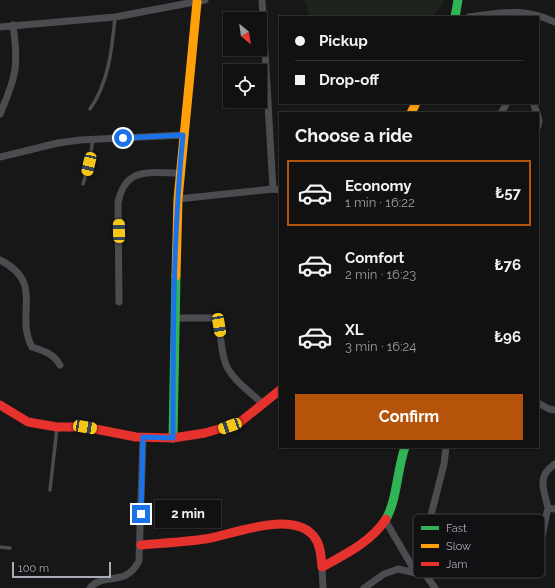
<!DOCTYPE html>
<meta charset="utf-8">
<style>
:root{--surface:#111;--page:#1e1f1f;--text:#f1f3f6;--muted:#9c9d9f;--line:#303131;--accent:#b45309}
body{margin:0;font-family:Raleway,sans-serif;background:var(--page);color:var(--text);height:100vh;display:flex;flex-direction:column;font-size:15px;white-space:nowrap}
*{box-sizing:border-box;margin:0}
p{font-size:13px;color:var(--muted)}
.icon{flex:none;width:22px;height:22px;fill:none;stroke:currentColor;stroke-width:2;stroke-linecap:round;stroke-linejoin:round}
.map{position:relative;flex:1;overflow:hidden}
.panel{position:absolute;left:279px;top:112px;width:260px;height:336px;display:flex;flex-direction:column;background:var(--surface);border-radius:0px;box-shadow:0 1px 3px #0004,0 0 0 1px var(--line)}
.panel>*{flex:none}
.banner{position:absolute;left:279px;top:16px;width:260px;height:88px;border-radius:0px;box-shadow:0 1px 3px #0004,0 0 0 1px var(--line);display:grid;align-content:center;height:88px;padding:0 16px;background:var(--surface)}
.needle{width:26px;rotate:151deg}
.controls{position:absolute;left:223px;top:12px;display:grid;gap:8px}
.controls a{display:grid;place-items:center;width:44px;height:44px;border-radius:0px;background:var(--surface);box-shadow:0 1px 3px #0004,0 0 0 1px var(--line);font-size:20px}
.scale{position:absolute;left:12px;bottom:10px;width:99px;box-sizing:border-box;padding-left:4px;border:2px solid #a8adb8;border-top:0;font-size:11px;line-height:14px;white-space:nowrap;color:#a8adb8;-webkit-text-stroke:3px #111113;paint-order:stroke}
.end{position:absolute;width:18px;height:18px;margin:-9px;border:5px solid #1a73e8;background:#fff;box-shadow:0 0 0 2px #fff}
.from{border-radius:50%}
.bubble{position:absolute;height:28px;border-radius:0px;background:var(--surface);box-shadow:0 1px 3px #0004,0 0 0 1px var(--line);font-size:13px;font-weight:700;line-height:28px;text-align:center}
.car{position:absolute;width:12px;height:24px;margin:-12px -6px;border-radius:5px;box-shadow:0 0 3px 1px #0007;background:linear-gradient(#f5c518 24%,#345 0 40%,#f5c518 0 76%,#345 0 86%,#f5c518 0)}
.banner b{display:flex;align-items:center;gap:14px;height:38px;font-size:15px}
.banner b+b{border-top:1px solid var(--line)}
.banner i{width:10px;height:10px;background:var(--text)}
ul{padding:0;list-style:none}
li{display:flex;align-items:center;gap:12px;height:66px;margin:0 8px 6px;padding:0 8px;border:2px solid transparent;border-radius:0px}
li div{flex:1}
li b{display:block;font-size:15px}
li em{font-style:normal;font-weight:700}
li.active{border-color:var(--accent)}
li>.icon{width:36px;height:36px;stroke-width:1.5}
h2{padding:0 16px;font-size:18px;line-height:48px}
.action{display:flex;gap:8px;margin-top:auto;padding:8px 16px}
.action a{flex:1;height:46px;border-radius:0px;background:var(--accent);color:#fff;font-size:16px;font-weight:700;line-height:46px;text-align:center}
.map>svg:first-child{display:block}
</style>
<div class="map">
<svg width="555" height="588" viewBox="0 0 555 588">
<rect width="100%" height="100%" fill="#171717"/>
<!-- green -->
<path fill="#1d241e" d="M 304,0 L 445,0 L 433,17 L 310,17 Z"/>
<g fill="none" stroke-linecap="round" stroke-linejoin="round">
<!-- lane -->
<path stroke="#4b4c50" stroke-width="3.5" d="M 90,109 C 109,82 112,48 115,17
M 83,184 L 89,164 L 93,139
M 50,490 L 57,428
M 0,547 L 10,548"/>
<!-- street -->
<path stroke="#4b4c50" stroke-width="7" d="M 262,0 L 273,189 L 280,190
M 469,17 C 504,13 522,7 555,22
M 0,27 L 115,17 L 205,0
M 533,103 L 537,113
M 501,113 L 507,103
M 0,114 C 16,77 19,66 13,25
M 538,116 L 539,121 L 538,126
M 0,157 L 58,143 L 80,140 L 183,135
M 178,199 L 273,189
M 0,260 C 46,283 14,314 32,347 C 44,351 53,353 60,365
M 119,302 L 118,203 C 125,166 150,173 180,173
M 175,318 L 213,318 L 216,320 L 219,325 C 221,337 221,350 225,362 C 230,378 250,392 262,403
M 538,403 L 549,409 L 555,410
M 548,508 C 544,489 536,477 555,464
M 385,520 L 416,573
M 322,567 L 323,588
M 90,588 C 105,571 125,588 139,561 L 143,437
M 364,588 L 384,574 L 398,569 L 416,573 L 434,574 L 531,556 L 539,550 L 548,508 L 555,509
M 435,588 L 425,574 L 430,519 L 444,464 L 446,447"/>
<!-- fast -->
<path stroke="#30b455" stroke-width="9" d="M 455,17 L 458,0
M 173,438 L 176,276
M 386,519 C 397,500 397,470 405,447"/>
<!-- slow -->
<path stroke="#ff9f0a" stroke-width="9" d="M 411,113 L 416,103
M 176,276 L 178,199 L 197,2"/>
<!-- jam -->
<path stroke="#e5322d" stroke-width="9" d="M 0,405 L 28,422 L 57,427 L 85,427 L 136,437 L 173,438 L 205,433 L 239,423 L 280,390
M 141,545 C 164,543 188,542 211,538 C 238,532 296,510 315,538 C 321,546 321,557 322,567 C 346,554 371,542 386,519"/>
</g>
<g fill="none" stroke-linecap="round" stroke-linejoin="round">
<!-- route -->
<path stroke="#1a73e8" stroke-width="5" d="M 123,138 L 183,135 C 173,235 173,337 173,438 L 143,437 L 141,514"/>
</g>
<!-- legend -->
<rect x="413" y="514" width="132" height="64" rx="6" fill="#111113" stroke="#3e4045" stroke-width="1"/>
<rect x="421" y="526" width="18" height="4" fill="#30b455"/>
<rect x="421" y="544" width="18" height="4" fill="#ff9f0a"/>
<rect x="421" y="562" width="18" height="4" fill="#e5322d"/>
<g font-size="11" fill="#a8adb8">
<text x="446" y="532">Fast</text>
<text x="446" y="550">Slow</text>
<text x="446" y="568">Jam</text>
</g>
</svg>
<div class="controls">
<a><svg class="needle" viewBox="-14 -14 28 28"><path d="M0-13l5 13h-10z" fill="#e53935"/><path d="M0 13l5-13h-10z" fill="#9c9d9f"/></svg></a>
<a><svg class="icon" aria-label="locate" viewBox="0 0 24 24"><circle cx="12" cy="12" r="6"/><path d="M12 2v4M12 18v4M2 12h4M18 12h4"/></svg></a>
</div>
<div class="scale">100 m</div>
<i class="end from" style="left:123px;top:138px"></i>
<i class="end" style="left:141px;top:514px"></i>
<div class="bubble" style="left:155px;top:500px;width:66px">2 min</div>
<i class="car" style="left:89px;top:164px;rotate:193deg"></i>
<i class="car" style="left:119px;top:231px;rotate:359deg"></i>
<i class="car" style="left:219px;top:325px;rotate:171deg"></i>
<i class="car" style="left:230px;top:426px;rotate:250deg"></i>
<i class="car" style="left:85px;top:427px;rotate:100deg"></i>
<div class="banner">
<b><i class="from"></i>Pickup</b>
<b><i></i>Drop-off</b>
</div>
<section class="panel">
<h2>Choose a ride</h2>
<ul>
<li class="active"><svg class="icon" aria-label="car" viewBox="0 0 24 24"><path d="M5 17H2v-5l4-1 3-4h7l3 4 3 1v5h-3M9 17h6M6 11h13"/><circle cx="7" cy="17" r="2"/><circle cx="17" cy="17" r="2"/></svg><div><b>Economy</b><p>1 min · 16:22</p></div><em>₺57</em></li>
<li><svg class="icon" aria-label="car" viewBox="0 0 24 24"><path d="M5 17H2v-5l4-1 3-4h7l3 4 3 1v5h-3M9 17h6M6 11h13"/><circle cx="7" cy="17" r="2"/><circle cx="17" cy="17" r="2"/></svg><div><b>Comfort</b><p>2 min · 16:23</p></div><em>₺76</em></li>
<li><svg class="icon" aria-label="car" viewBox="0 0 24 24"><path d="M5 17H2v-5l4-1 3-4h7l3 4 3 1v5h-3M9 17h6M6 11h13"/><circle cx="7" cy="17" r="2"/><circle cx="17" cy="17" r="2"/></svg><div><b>XL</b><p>3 min · 16:24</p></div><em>₺96</em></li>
</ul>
<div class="action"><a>Confirm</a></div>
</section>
</div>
